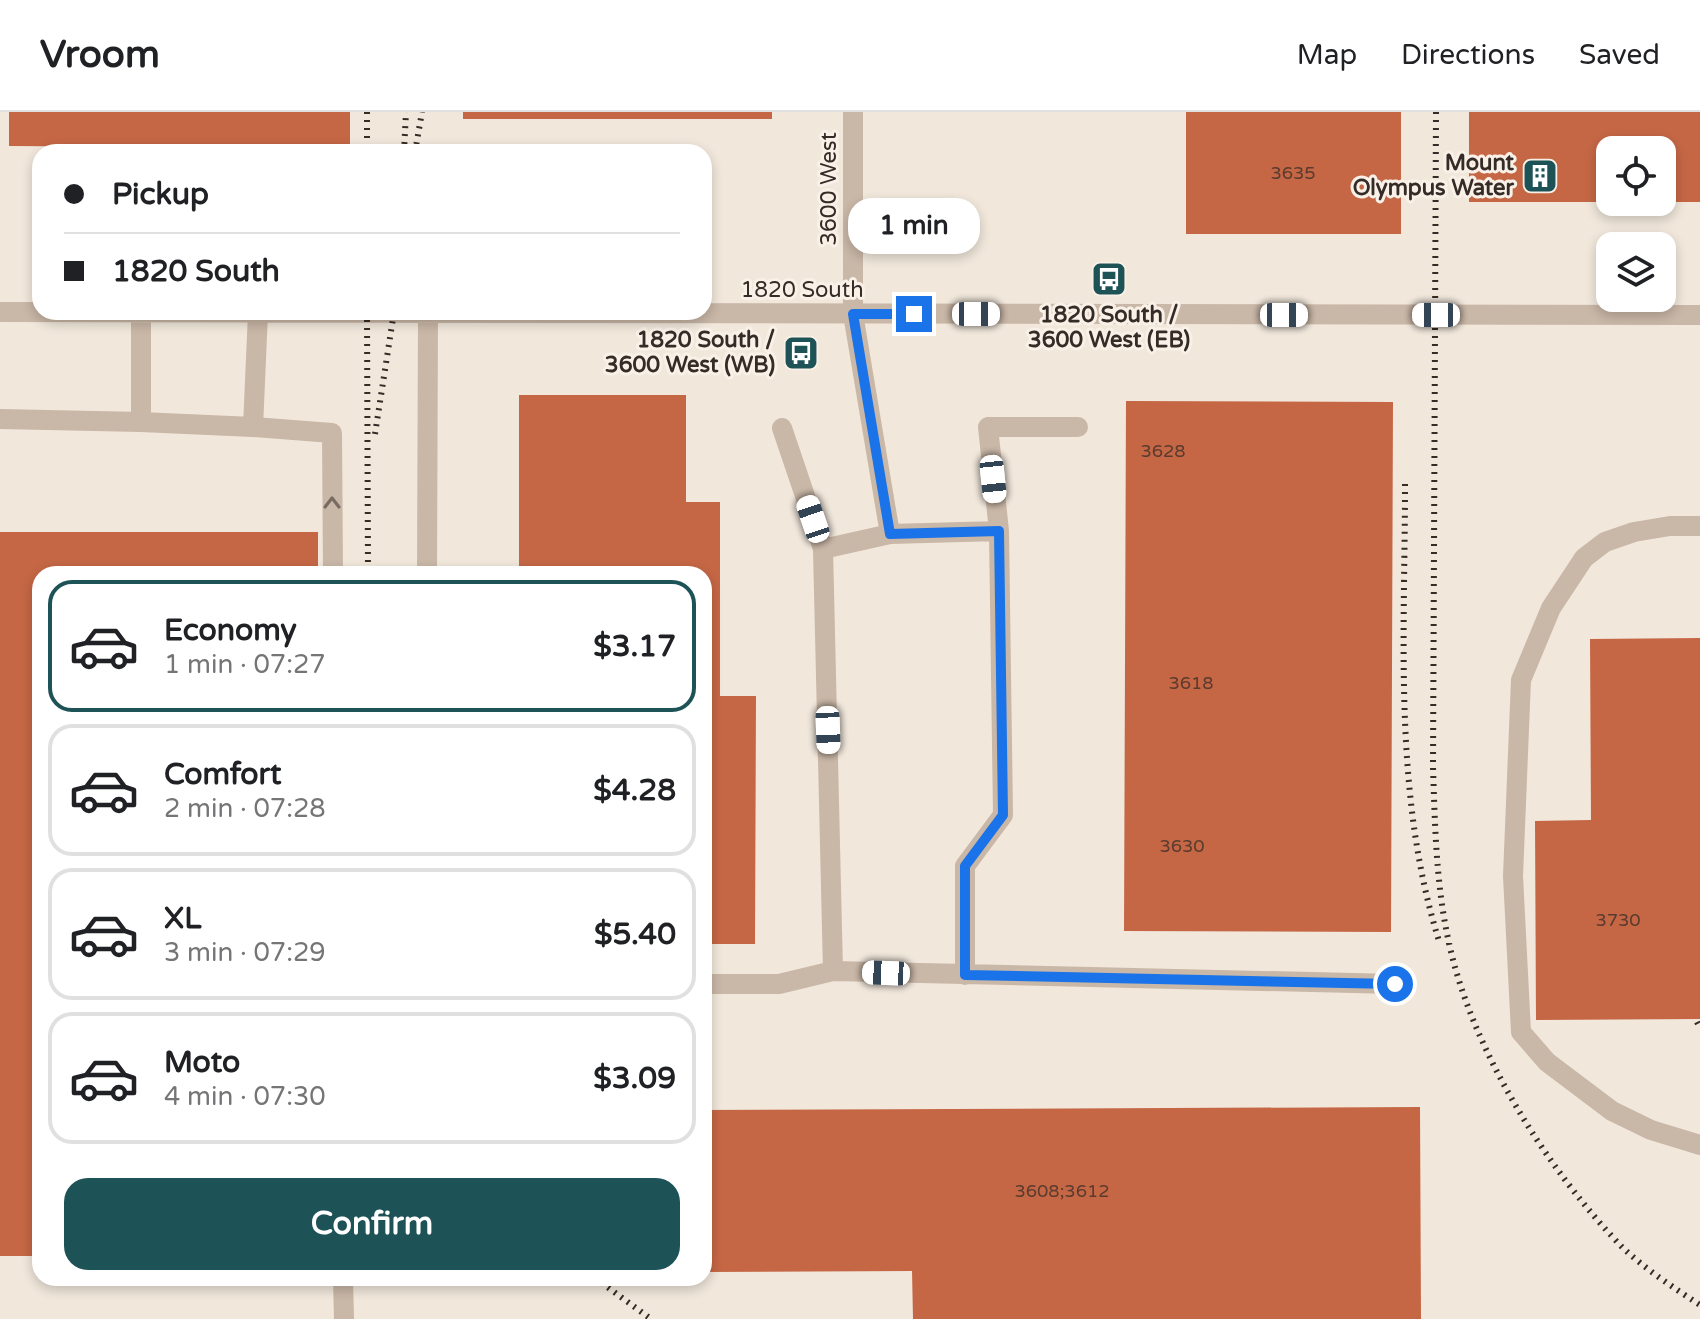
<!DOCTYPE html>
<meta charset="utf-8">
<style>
:root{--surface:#fff;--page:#f2f2f2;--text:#202124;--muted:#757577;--line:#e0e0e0;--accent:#1d5257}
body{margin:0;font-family:"Varela Round",sans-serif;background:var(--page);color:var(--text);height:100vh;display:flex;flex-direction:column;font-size:30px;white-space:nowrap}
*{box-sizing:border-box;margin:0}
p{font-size:26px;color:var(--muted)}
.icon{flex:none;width:44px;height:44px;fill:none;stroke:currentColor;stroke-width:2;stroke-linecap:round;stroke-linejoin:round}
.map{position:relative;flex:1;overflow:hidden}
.panel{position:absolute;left:32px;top:454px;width:680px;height:720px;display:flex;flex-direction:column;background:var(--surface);border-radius:24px;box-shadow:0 4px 12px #0003}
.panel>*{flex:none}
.banner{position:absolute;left:32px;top:32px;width:680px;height:176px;border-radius:24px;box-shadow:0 4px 12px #0003;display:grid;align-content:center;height:176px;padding:0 32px;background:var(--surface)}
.buttons{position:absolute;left:1596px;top:24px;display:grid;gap:16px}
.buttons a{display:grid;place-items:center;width:80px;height:80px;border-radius:16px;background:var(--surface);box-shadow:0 4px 12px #0003;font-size:40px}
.end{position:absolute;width:36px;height:36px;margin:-18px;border:10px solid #1a73e8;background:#fff;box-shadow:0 0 0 4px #fff}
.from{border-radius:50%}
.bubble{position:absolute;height:56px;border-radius:24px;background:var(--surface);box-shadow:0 4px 12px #0003;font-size:26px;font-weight:800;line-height:56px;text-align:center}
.car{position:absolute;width:24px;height:48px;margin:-24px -12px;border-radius:10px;box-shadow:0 0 6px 2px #0007;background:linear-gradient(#fff 24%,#345 0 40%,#fff 0 76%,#345 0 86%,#fff 0)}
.banner b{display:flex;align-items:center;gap:28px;height:76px;font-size:30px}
.banner b+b{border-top:2px solid var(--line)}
.banner i{width:20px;height:20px;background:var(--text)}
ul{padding:14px 0 0;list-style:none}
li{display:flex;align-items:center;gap:24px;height:132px;margin:0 16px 12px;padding:0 16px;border:4px solid var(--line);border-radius:24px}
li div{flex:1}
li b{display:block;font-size:30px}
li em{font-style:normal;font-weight:800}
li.current{border-color:var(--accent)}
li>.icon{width:72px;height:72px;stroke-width:1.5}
.action{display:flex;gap:16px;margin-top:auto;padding:16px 32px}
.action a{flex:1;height:92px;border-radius:24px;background:var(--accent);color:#fff;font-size:32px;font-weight:800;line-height:92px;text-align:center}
header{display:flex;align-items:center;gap:48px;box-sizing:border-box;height:112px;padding:0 40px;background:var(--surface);border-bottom:2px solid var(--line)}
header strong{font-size:38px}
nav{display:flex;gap:44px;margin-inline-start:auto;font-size:28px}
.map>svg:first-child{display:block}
</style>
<header>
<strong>Vroom</strong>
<nav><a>Map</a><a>Directions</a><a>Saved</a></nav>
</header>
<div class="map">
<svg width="1700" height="1207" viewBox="0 0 1700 1207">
<rect width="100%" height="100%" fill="#f1e7db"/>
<!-- building -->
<path fill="#c56745" d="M 9,0 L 350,0 L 350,36 L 9,34 Z
M 463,0 L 772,0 L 772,7 L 463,7 Z
M 1186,0 L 1401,0 L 1401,122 L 1186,122 Z
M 1469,0 L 1700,0 L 1700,90 L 1662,90 L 1662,38 L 1610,38 L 1610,90 L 1469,90 Z
M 519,283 L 686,283 L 686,390 L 720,390 L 720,584 L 756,584 L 755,832 L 704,832 L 704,462 L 519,462 Z
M 1126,289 L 1393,290 L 1391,820 L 1124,819 Z
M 0,420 L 318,420 L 318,462 L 40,462 L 40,1144 L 0,1144 Z
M 1700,526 L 1700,907 L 1536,908 L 1535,709 L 1591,708 L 1590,527 Z
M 1420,995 L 1421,1207 L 913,1207 L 912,1159 L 704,1160 L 704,998 Z"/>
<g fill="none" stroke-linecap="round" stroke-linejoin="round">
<!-- minor -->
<path stroke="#c9b7a7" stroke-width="20" d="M 853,0 L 853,202 L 890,422 L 823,437 L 833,859 L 1395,872
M 0,200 L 1700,203
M 141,200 L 141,310 L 253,315
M 258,201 L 253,315 L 332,321 L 333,462
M 0,307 L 141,310
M 782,316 L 823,437
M 1700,414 L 1670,414 L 1634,420 L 1605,430 L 1584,446 L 1551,496 L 1521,568 L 1513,764 L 1521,920 L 1547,950 L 1612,999 L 1651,1018 L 1700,1033
M 999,419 L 988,315 L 1078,315
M 890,422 L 999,419 L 1003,703 L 965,754 L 965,863
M 427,462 L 428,201
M 704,872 L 779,872 L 833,859
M 343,1166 L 344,1207"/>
<!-- rail -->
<path stroke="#362c27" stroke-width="6" stroke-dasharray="2 6" stroke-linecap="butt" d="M 367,0 L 367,40
M 1436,0 L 1433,655 C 1435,714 1436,773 1449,831 C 1472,938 1546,1056 1622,1135 C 1645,1157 1674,1176 1700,1193
M 404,40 L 406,0
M 415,40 L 422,0
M 367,200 L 368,462
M 375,322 L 394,200
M 1405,372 C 1405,524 1393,682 1439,829
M 1697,910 L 1700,916
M 595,1166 L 651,1207"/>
</g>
<!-- one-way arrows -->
<defs><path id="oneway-chevron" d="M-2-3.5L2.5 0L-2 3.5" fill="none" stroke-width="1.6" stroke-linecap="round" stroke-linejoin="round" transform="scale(2)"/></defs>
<use stroke="#786b61" href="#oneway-chevron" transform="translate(332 391) rotate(-90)"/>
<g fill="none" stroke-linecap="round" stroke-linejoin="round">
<!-- route -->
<path stroke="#1a73e8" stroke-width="10" d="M 914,202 L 853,202 L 890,422 L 999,419 L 1003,703 L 965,754 L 965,863 L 1395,872"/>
</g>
<!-- icons -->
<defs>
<symbol id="building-square" viewBox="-11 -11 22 22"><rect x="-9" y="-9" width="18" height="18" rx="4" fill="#1d5257" stroke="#f9f1e7"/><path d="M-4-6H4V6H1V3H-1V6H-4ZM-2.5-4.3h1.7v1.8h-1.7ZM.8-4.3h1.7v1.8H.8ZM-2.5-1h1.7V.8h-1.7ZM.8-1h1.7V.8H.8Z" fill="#fff"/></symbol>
<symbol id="bus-square" viewBox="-11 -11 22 22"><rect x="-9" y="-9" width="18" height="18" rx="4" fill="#1d5257" stroke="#f9f1e7"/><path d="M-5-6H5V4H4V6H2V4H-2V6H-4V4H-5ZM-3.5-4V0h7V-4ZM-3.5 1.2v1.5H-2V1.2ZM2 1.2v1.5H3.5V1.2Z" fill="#fff"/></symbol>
</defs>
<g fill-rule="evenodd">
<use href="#building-square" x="1520" y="44" width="40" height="40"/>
<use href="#bus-square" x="1089" y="147" width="40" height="40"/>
<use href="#bus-square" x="781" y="221" width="40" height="40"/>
</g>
<g text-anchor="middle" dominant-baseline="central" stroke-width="6" stroke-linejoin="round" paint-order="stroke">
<!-- number labels -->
<g font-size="18" fill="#5a3b2e">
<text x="1293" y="61">3635</text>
<text x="1163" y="339">3628</text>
<text x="1191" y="571">3618</text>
<text x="1182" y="734">3630</text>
<text x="1618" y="808">3730</text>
<text x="1062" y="1079">3608;3612</text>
</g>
<!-- poi labels -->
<g font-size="22" font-weight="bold" fill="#362c27" stroke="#f9f1e7" text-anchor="end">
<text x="1514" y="51">Mount<tspan x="1514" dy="25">Olympus Water</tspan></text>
<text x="1109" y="203" text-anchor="middle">1820 South /<tspan x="1109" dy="25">3600 West (EB)</tspan></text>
<text x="775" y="228">1820 South /<tspan x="775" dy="25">3600 West (WB)</tspan></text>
</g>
<!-- street labels -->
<g font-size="22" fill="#362c27" stroke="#f9f1e7">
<text transform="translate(829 77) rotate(-90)">3600 West</text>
<text x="802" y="178">1820 South</text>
</g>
</g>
</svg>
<div class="buttons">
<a><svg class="icon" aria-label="locate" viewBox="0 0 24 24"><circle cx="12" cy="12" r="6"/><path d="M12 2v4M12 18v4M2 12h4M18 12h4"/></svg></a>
<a><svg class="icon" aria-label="layers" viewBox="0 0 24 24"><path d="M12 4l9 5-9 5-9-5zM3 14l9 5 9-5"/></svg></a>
</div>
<i class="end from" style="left:1395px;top:872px"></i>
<i class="end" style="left:914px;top:202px"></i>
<div class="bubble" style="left:848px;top:86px;width:132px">1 min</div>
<i class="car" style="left:976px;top:202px;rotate:90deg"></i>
<i class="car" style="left:1284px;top:203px;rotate:90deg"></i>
<i class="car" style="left:1436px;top:203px;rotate:270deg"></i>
<i class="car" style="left:993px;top:367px;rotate:174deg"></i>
<i class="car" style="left:813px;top:407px;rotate:341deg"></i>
<i class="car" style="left:828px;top:618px;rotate:178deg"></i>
<i class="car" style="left:886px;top:861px;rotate:272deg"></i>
<div class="banner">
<b><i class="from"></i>Pickup</b>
<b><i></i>1820 South</b>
</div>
<section class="panel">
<ul>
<li class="current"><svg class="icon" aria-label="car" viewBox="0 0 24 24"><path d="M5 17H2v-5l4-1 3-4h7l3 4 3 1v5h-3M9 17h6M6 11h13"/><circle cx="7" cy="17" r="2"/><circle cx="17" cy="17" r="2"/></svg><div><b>Economy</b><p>1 min · 07:27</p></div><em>$3.17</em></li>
<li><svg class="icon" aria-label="car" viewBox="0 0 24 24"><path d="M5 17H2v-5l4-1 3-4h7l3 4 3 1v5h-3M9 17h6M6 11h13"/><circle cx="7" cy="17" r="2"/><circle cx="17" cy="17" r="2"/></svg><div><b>Comfort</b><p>2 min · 07:28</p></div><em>$4.28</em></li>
<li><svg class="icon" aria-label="car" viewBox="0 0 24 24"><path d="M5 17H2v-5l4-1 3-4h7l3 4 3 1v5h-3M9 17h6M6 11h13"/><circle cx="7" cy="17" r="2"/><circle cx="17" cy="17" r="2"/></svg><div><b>XL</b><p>3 min · 07:29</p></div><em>$5.40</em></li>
<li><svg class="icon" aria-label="car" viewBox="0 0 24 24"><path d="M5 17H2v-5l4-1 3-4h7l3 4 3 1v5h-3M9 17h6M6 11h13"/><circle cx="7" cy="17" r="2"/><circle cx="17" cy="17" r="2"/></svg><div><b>Moto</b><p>4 min · 07:30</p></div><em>$3.09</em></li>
</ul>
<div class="action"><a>Confirm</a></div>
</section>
</div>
